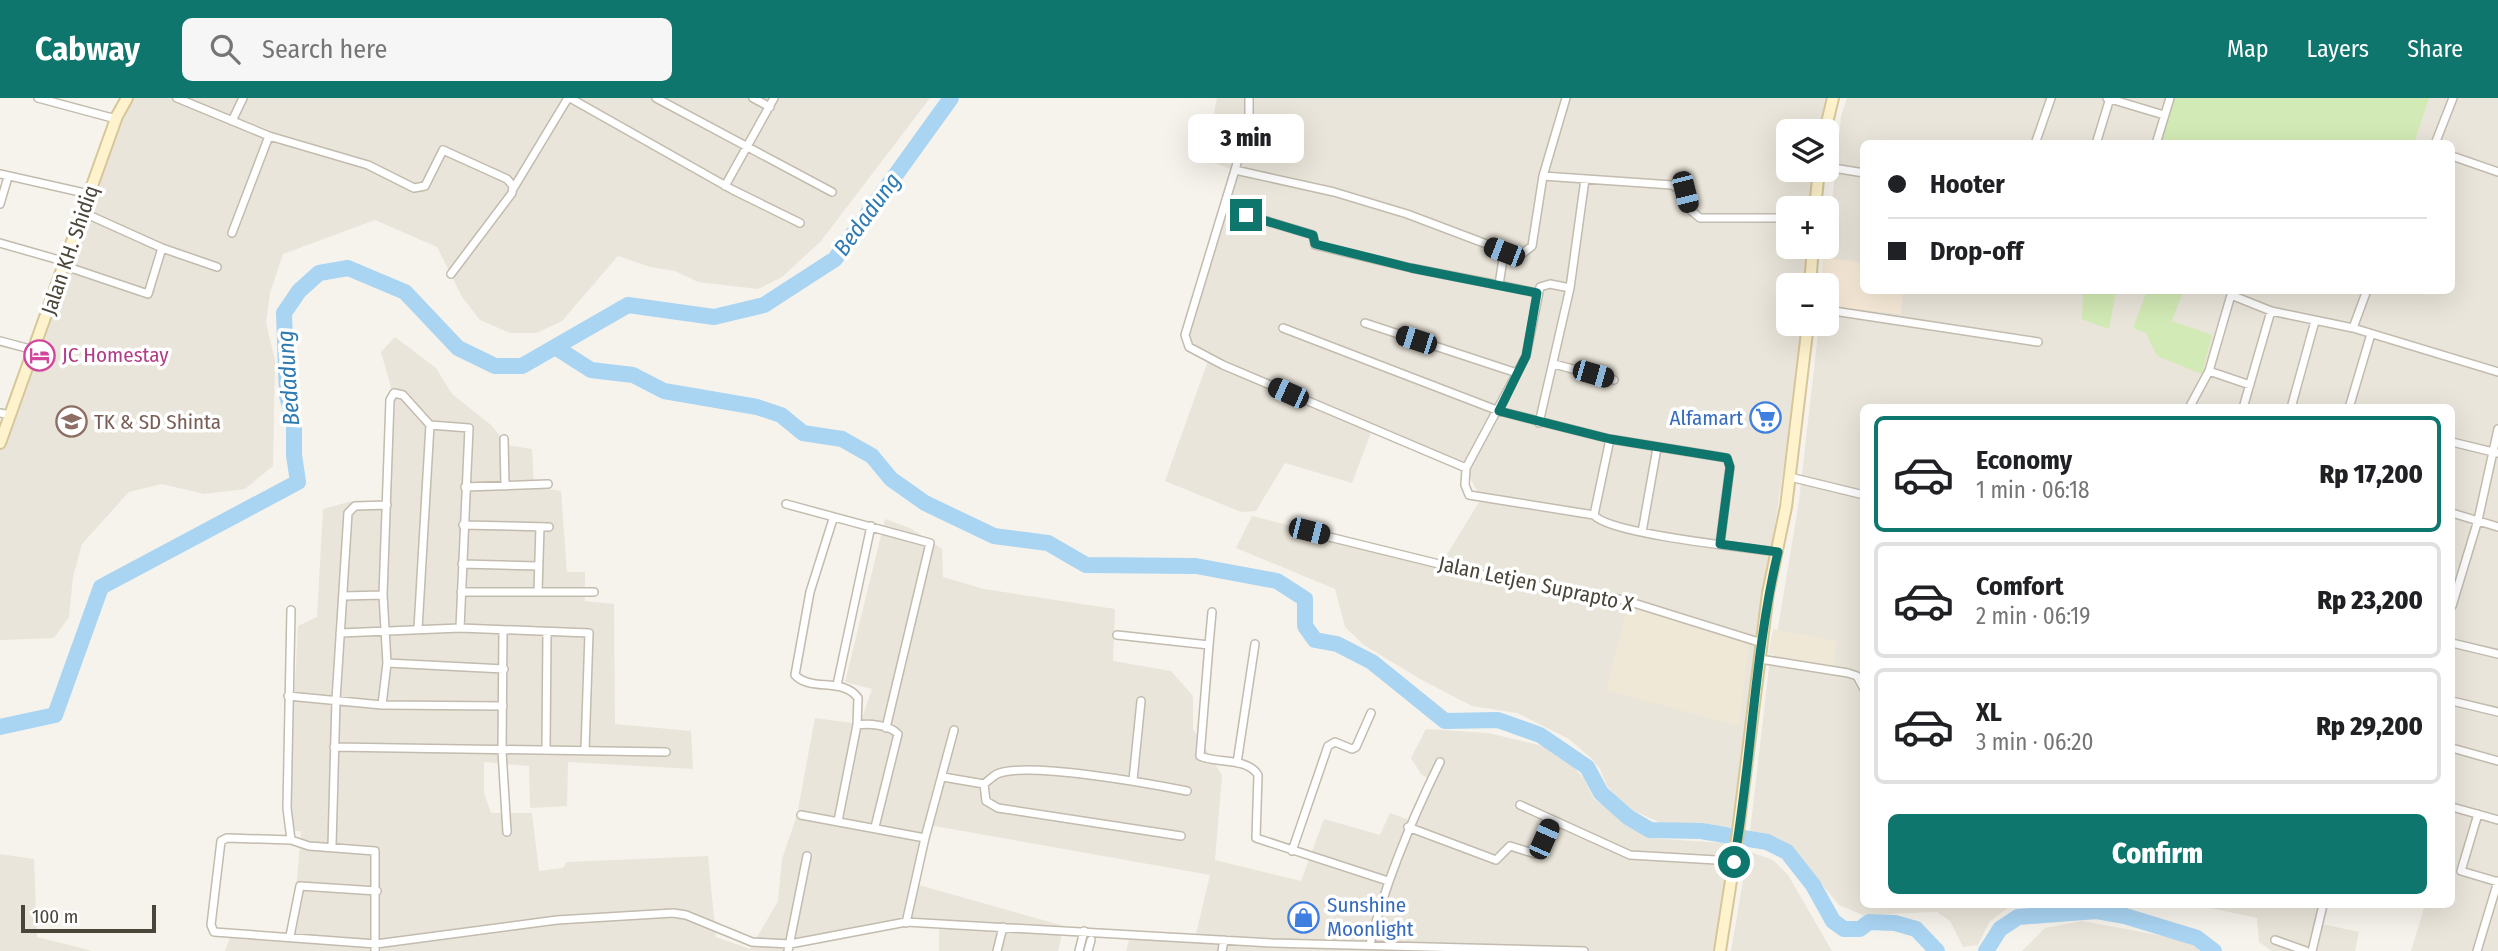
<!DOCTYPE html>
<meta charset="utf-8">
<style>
:root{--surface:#fff;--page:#f6f6f6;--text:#202124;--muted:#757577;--line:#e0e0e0;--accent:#0f766e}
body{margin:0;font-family:"Fira Sans Condensed",sans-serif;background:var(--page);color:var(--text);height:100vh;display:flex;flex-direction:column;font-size:26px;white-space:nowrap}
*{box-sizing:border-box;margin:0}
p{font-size:23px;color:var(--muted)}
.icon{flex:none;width:38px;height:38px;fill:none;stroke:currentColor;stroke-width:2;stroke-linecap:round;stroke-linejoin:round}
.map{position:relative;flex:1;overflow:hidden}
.panel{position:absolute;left:1860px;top:306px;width:595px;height:504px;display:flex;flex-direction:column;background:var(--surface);border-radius:10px;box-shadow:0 7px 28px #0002}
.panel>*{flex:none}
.guide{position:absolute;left:1860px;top:42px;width:595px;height:154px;border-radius:10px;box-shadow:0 7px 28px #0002;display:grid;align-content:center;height:154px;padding:0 28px;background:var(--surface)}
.buttons{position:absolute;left:1776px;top:21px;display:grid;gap:14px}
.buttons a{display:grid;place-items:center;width:63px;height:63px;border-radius:10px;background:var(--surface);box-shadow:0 7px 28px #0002;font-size:35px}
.scale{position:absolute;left:21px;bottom:18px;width:135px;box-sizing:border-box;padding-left:7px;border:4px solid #4b4439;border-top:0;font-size:19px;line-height:24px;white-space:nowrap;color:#4b4439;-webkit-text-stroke:5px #fff;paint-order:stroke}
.end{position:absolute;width:32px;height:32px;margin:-16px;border:9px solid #0f766e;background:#fff;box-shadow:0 0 0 4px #fff}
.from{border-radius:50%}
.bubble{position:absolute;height:49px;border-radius:10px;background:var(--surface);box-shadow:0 7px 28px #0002;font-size:23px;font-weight:800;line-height:49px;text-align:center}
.car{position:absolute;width:21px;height:42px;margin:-21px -10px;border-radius:9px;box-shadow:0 0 5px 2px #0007;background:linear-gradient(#222 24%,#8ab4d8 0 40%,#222 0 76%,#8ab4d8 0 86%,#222 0)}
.guide b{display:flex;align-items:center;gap:24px;height:66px;font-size:26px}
.guide b+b{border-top:2px solid var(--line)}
.guide i{width:18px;height:18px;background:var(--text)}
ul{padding:12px 0 0;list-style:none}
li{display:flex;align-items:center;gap:21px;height:116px;margin:0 14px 10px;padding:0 14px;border:4px solid var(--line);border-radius:10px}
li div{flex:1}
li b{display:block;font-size:26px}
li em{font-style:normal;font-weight:800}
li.active{border-color:var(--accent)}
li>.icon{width:63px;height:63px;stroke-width:1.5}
.button{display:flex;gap:14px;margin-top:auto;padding:14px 28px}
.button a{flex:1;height:80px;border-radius:10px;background:var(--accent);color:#fff;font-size:28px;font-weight:800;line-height:80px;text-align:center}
header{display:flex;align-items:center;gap:42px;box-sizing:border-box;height:98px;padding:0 35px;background:var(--accent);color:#fff}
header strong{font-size:33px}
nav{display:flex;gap:38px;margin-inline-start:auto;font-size:24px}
.search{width:490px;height:63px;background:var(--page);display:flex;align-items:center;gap:18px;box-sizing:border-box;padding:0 24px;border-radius:10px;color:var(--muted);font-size:26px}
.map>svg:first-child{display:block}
</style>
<header>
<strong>Cabway</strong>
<div class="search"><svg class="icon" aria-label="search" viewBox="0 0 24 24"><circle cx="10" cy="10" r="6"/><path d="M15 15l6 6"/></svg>Search here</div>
<nav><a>Map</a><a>Layers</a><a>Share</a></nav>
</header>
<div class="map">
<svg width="2498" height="853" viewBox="0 0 2498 853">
<rect width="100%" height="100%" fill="#f6f3ec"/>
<!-- residential -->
<path fill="#eae5da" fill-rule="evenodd" d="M 125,0 L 930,0 L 821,143 L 782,179 L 758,191 L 698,184 L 675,173 L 650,169 L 618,158 L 562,223 L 536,235 L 510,235 L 480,222 L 462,199 L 437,149 L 375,122 L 283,156 L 270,195 L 266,225 L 275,262 L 273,368 L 245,391 L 204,396 L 162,386 L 129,394 L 82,446 L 73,479 L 69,519 L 54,540 L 0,542 L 0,345 Z
M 1217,0 L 1826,0 L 1819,33 L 1788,33 L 1788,72 L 1815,72 L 1812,110 L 1788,110 L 1788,149 L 1809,149 L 1806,187 L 1788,187 L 1788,226 L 1804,226 L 1732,729 L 1659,724 L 1628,710 L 1607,688 L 1600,671 L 1591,660 L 1569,641 L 1517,615 L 1472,608 L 1420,581 L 1364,547 L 1345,529 L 1335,491 L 1236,450 L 1252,418 L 1441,466 L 1481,401 L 1465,370 L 1372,332 L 1352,385 L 1285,365 L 1256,413 L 1241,414 L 1165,383 L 1209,260 L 1189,249 L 1185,237 L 1235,73 L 1205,61 Z
M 1847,0 L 2498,0 L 2498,853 L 2411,853 L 2425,807 L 2452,807 L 2452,310 L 1864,310 L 1864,807 L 2012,807 L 1990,823 L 1978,847 L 1963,849 L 1950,823 L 1937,814 L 1863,817 L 1839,807 L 1797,756 L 1778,740 L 1750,734 L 1769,569 L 1773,560 L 1799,403 L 1819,226 L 1827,226 L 1827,187 L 1823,187 L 1841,19 ZM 1864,46 L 2452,46 L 2452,192 L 1864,192 Z
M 395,239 L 436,270 L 452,296 L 491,327 L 507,347 L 532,351 L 534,389 L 561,393 L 567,474 L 585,474 L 585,503 L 614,506 L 615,626 L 691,633 L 693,671 L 568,664 L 567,708 L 530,710 L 529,668 L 484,664 L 484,695 L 491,715 L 532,715 L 539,773 L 563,770 L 567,764 L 708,758 L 716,839 L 750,851 L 778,803 L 782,761 L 797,717 L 815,620 L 860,626 L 872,591 L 845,584 L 885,421 L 910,430 L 942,451 L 943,479 L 984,491 L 1115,511 L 1113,563 L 1171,573 L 1193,598 L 1193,631 L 1222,677 L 1215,762 L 1301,783 L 1324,721 L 1380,737 L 1390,715 L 1417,725 L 1433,684 L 1421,676 L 1411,660 L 1426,631 L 1488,635 L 1547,649 L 1571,666 L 1584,681 L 1594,701 L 1649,740 L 1724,745 L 1734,756 L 1719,853 L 1126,853 L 1131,835 L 1195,840 L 1210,777 L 929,727 L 915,786 L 1064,828 L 1058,853 L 939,853 L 939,827 L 906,825 L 790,849 L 788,853 L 225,853 L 232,834 L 284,843 L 297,781 L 301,733 L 287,733 L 298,528 L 317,519 L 323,411 L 352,403 L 361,408 L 385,405 L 392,293 L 381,254 Z
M 1748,753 L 1773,762 L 1788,777 L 1832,853 L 1731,853 Z
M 0,756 L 34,761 L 37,839 L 93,853 L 0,853 Z
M 2196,807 L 2321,807 L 2317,825 L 2359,834 L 2355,853 L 2272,853 L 2259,844 L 2257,820 Z
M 2082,823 L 2179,841 L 2205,853 L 2022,853 L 2045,830 Z"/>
<!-- commercial -->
<path fill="#f7ead8" d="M 1823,159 L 1864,165 L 1864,192 L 1903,193 L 1901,216 L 1827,208 L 1827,187 L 1821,187 Z"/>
<!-- education -->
<path fill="#efe8d6" d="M 1628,508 L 1749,547 L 1739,628 L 1606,592 Z
M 1773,531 L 1837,543 L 1833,568 L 1768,556 Z"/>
<!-- green -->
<path fill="#d2eab5" d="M 2168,0 L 2429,0 L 2414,45 L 2153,46 Z
M 2083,193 L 2116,193 L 2109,231 L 2082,221 Z
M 2147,193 L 2183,193 L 2172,223 L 2212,237 L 2202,276 L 2157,258 L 2146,235 L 2133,230 Z"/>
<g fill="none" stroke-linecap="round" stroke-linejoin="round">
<!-- river -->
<path stroke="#a9d4f2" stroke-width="16" d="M 555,249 L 591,272 L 633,277 L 664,293 L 757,309 L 781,317 L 803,335 L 842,341 L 872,358 L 891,381 L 925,405 L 994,438 L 1048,445 L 1086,467 L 1196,468 L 1277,483 L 1305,501 L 1305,528 L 1315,542 L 1337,546 L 1372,564 L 1445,623 L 1498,622 L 1540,637 L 1587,669 L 1601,695 L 1628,719 L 1650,732 L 1701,733 L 1767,744 L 1787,754 L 1813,787 L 1833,823 L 1844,831 L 1860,831 L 1869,824 L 1895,825 L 1916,831 L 1937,853
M 0,629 L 55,617 L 101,489 L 298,384 L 294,357 L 294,324 L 287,298 L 284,215 L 299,193 L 319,175 L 348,170 L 405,194 L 458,250 L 495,268 L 522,268 L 628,207 L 714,219 L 764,207 L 835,161 L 951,0
M 1986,853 L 2000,831 L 2018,819 L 2097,813 L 2125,818 L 2197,840 L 2214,853"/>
<defs>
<path id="minor" d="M 38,0 L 116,21
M 177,0 L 269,38 L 368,67 L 414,90 L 425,88 L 443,52 L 507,81 L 513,88 L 512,95 L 451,176
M 570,0 L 733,92 L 800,125
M 656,0 L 832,94
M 753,0 L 770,9
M 2107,0 L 2164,17
M 232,23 L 243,0
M 2035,46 L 2051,0
M 2096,46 L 2110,0
M 2156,46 L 2170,0
M 2435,46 L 2453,0
M 2452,58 L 2498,74
M 1827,69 L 1864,75
M 1235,72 L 1249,23 L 1249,0
M 0,76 L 89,96
M 1543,78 L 1566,0
M 725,88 L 774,0
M 513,91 L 568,0
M 0,106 L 8,79
M 1224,110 L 1313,137 L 1315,147 L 1411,170 L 1499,187 L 1504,154
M 82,114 L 162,150 L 217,169
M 232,135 L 269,38
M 0,145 L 66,164
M 65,168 L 148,196 L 162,150
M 1499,187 L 1537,195
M 1827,212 L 2038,244
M 1365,225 L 1517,275
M 1283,230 L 1499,313 L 1610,341 L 1727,360 L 1730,369 L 1720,446
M 2353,230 L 2367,192
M 0,243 L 34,252
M 1554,266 L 1614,282
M 2209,273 L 2250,287
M 2189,310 L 2209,273 L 2231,197 L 2271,213 L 2353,230 L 2498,274
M 2243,310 L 2271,213
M 2291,310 L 2315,223
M 2349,310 L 2371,236
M 0,315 L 10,317
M 1539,325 L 1570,190 L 1585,81
M 504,341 L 505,388
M 2452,344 L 2497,355
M 1466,370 L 1526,258 L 1540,189 L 1550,186 L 1570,190
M 1790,379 L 1864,397
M 465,389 L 548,386
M 786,406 L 930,445 L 886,630
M 2452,415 L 2498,429
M 1594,417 L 1610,341
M 833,421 L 810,494 L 795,577 C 811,594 843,579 858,600 L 857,627
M 463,427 L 549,429
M 1309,434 L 1508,483 L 1624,502 L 1762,545
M 1642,434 L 1657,350
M 1778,454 C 1748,450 1608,436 1594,417 L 1469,397 L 1465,387 L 1466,370 L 1223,267 L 1189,249 L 1185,237 L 1235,72 L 1334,94 L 1407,116 L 1513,156 L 1522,156 L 1532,148 L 1543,78 L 1672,87 L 1685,95 L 1689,111 L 1700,120 L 1788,120
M 462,466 L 538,468
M 461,494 L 594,494
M 538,494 L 540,429
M 344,498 L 383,497
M 2452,508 L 2478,422 L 2498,331
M 291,512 L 287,710 L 291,742 L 309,748 L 375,753 L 375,853
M 418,531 L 430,327
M 503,532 L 502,653 L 507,734
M 340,535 L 460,530 L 589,535 L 585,652
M 1117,537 L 1209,547 L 1200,658 C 1217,666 1247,659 1258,677 L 1256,740 L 1388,783
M 2452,545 L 2498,556
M 1209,547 L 1212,514
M 1760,561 L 1848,575 L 1857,578 L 1864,591
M 387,565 L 504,571
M 837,587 L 871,428
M 288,598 L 382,607 L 503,608
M 2452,603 L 2498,614
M 382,607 L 387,565 L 383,497 L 390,302 L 394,295 L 403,297 L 430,327 L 469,330 L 460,530
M 334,649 L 666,654
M 2452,650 L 2498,663
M 546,651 L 547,534
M 1237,665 L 1255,546
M 943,679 L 984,686 C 988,683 993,678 997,676 C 1026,663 1152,686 1187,693
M 1133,682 L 1141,603
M 984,686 L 986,703 L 998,710 L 1181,738
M 1520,707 L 1553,722
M 2452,709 L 2498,722
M 2478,716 L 2461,773 L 2498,784
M 801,717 L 925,740
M 838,723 L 857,627 C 869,625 890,627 898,636 L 875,729
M 1408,729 L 1496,762 L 1510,748 L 1536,756 L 1553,722 L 1630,757 L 1734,763
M 291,742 L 227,740 L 221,743 L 211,827 L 214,834 L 376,846 L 557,822 L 673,815 L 686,817 L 752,844 L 790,846 L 906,824 L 1272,845 L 1584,853
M 332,748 L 336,602 L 348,415 L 355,408 L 387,407
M 1292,753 L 1328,648 L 1335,644 L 1352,651 L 1356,649 L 1371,615
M 906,825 L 925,740 L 954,632
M 290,838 L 300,788 L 377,793
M 2275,842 L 2306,853
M 1370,846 C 1386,782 1411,723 1440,664
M 788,853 L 807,758
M 997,853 L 1003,829
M 1079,853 L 1084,833
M 1088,853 L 1091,842
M 1222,853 L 1224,842
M 2312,853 L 2323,807
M 2477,853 L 2498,783"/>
<path id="secondary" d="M 1825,33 L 1833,0
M 1815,110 L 1819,72
M 1810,187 L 1813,149
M 0,345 L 117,18 L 127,0
M 1720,853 L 1735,757 L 1768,495 L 1786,409 L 1808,226"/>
</defs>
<!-- minor casing -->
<use href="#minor" stroke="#c2bbae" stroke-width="10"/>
<!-- secondary casing -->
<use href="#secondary" stroke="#d6c79b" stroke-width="14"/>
<!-- minor -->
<use href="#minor" stroke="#fff" stroke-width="7"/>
<!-- secondary -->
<use href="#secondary" stroke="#fff3cd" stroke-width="10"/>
</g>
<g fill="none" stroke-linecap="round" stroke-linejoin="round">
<!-- route -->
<path stroke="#0f766e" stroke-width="9" d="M 1246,117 L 1313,137 L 1315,146 L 1411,170 L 1537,195 L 1526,258 L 1499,313 L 1610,341 L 1727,360 L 1730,369 L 1720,446 L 1778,454 C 1754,556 1752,661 1734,764"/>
</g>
<!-- icons -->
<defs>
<symbol id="hotel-ring" viewBox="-11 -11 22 22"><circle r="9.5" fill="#fff" stroke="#d1479c" stroke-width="1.5"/><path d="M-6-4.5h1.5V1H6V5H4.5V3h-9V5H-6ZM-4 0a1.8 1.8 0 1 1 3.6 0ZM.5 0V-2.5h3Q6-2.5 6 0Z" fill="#d1479c"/></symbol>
<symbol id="supermarket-ring" viewBox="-11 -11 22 22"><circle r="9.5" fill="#fff" stroke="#3f7fe0" stroke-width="1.5"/><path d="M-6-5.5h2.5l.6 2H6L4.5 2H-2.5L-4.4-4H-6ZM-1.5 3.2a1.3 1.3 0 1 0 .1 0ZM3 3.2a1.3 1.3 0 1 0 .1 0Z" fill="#3f7fe0"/></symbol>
<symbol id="school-ring" viewBox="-11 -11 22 22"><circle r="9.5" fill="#fff" stroke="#8d6e63" stroke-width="1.5"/><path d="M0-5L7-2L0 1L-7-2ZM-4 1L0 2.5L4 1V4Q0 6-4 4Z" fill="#8d6e63"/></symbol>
<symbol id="shop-ring" viewBox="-11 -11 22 22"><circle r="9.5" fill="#fff" stroke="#3f7fe0" stroke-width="1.5"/><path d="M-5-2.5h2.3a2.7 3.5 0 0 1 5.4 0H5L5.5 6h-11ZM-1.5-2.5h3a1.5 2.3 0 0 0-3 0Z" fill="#3f7fe0"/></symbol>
</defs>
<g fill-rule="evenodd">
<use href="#hotel-ring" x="22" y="240" width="35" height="35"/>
<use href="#supermarket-ring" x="1748" y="302" width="35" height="35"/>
<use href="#school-ring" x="54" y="306" width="35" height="35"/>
<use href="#shop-ring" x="1286" y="802" width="35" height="35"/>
</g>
<g text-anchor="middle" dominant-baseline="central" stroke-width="7" stroke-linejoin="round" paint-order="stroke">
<!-- street labels -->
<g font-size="21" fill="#4b4439" stroke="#fff">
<text transform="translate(70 152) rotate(-71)">Jalan KH. Shidiq</text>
<text transform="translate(1536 486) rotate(12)">Jalan Letjen Suprapto X</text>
</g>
<!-- hotel labels -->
<g font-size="21" fill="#b23c85" stroke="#fff" text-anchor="start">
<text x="62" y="257">JC Homestay</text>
</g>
<!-- shop labels -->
<g font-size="21" fill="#366cbe" stroke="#fff" text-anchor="end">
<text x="1743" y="320">Alfamart</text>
<text x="1327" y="807" text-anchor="start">Sunshine<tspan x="1327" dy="24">Moonlight</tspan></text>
</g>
<!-- education labels -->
<g font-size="21" fill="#785e54" stroke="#fff" text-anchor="start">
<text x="94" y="324">TK &amp; SD Shinta</text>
</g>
<!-- water labels -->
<g font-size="23" font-style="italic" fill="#2e7ab2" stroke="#fff">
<text transform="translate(867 116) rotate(-54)">Bedadung</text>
<text transform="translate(288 280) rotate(-94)">Bedadung</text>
</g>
</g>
</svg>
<div class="buttons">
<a><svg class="icon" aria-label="layers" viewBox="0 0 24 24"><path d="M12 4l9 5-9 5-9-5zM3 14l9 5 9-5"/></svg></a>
<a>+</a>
<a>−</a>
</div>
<div class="scale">100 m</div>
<i class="end from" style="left:1734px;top:764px"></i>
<i class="end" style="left:1246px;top:117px"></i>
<div class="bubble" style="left:1188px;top:16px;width:116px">3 min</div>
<i class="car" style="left:1685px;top:94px;rotate:166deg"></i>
<i class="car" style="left:1504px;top:154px;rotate:291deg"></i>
<i class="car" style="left:1416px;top:242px;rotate:288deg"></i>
<i class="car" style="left:1593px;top:276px;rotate:106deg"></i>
<i class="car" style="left:1288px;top:295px;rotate:294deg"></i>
<i class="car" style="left:1309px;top:433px;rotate:104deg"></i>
<i class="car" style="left:1544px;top:741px;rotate:24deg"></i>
<div class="guide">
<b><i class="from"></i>Hooter</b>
<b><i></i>Drop-off</b>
</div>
<section class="panel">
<ul>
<li class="active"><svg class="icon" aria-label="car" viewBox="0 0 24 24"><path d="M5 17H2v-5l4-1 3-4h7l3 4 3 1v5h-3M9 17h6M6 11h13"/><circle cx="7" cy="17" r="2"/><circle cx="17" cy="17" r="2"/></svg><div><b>Economy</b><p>1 min · 06:18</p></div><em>Rp 17,200</em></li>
<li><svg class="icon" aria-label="car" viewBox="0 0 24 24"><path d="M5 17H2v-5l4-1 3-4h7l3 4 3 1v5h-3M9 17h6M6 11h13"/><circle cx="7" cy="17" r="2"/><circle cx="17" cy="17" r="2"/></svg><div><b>Comfort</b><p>2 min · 06:19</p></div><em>Rp 23,200</em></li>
<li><svg class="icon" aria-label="car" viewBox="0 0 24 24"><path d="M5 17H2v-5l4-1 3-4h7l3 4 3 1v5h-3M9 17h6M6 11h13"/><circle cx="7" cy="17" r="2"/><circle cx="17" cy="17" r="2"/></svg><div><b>XL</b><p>3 min · 06:20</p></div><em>Rp 29,200</em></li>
</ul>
<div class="button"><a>Confirm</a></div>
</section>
</div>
